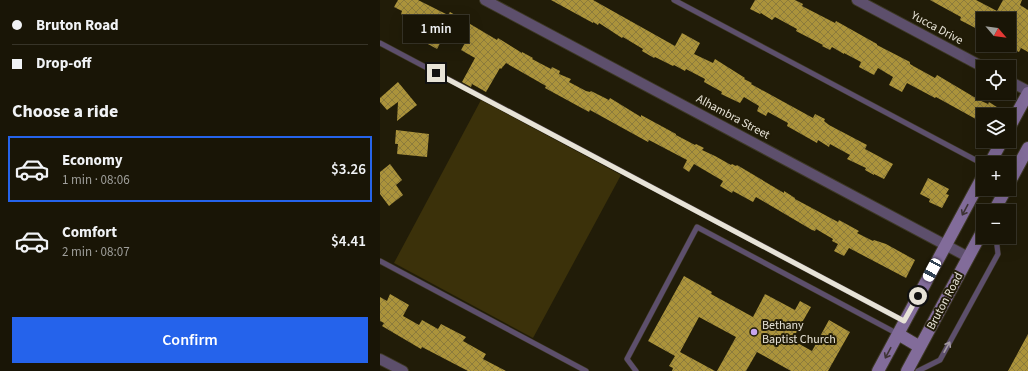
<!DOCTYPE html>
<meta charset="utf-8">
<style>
:root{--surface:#191506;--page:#262214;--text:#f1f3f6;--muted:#9f9f9b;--line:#373428;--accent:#2563eb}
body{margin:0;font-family:"Source Sans 3",sans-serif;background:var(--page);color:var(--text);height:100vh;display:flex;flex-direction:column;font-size:15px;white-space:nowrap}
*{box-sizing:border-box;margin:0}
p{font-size:13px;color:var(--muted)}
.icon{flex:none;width:22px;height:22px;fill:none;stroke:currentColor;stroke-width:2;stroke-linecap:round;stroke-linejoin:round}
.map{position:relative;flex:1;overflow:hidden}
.drawer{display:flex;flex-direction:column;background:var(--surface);width:380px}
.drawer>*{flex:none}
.guide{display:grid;align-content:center;height:88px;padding:0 12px;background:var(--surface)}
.needle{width:26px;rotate:118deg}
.controls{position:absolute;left:596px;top:12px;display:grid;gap:8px}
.controls a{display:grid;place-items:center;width:40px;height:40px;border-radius:0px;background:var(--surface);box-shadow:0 4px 16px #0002,0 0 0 1px var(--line);font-size:20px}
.end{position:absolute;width:18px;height:18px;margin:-9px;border:5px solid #e7e3d7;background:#111;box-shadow:0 0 0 2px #111}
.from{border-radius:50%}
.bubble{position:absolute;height:28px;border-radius:0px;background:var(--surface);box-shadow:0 4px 16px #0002,0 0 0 1px var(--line);font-size:13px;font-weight:600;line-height:28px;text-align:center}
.car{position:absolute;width:12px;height:24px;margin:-12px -6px;border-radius:5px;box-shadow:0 0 3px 1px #0007;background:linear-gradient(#fff 24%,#345 0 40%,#fff 0 76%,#345 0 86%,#fff 0)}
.guide b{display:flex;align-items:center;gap:14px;height:38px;font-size:15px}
.guide b+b{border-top:1px solid var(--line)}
.guide i{width:10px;height:10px;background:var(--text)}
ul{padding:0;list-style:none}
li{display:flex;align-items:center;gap:12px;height:66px;margin:0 8px 6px;padding:0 4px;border:2px solid transparent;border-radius:0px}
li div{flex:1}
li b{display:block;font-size:15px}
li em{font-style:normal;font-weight:600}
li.selected{border-color:var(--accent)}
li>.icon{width:36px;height:36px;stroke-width:1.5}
h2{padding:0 12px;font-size:18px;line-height:48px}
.primary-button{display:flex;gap:8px;margin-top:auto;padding:8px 12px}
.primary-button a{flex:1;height:46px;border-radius:0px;background:var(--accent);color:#fff;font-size:16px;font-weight:600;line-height:46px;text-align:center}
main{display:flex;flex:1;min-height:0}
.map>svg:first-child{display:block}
</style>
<main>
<section class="drawer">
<div class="guide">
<b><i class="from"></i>Bruton Road</b>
<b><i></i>Drop-off</b>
</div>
<h2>Choose a ride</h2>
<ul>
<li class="selected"><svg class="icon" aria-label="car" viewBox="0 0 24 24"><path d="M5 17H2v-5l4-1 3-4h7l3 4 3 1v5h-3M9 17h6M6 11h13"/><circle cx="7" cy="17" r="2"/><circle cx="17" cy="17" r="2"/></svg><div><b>Economy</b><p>1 min · 08:06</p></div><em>$3.26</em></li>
<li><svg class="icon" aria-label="car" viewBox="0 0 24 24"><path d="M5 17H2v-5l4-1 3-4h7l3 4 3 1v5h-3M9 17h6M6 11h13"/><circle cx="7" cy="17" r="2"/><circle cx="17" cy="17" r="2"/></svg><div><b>Comfort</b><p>2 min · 08:07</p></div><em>$4.41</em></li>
</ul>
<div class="primary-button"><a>Confirm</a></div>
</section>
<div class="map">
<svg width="648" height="371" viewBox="0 0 648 371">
<defs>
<pattern id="building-cross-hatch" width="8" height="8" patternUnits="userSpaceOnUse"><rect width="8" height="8" fill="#ab933b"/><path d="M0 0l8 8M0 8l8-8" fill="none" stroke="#8c7b3c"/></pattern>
</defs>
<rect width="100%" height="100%" fill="#211c08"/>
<!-- green -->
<path fill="#3b310a" d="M 101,100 L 241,175 L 153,338 L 14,263 Z"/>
<!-- building -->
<path fill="url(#building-cross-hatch)" d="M 18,0 L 38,0 L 68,15 L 70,12 L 117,40 L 118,38 L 142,53 L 142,52 L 153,58 L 152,59 L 171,69 L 172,67 L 180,71 L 179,74 L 191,79 L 189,82 L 206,91 L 210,92 L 211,91 L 229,100 L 230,98 L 261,117 L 261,115 L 296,134 L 296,135 L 315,145 L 316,144 L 324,148 L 322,150 L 335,156 L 351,165 L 352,164 L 356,166 L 357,165 L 404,193 L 404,191 L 415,198 L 415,199 L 458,222 L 459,220 L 479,231 L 477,233 L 493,241 L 494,240 L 506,244 L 535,260 L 526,278 L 469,248 L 464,256 L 454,251 L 458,244 L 452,241 L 453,239 L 436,229 L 435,231 L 432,230 L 376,197 L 373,202 L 353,191 L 352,193 L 340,186 L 343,181 L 314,164 L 309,172 L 303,168 L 307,160 L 269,140 L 268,142 L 210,110 L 209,112 L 165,88 L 166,86 L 126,63 L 121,69 L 120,68 L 106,92 L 92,84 L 91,87 L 82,82 L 95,58 L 81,50 L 85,43 L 67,34 L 66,37 L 64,36 L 57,49 L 46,43 L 51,35 L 24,21 L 26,17 L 21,14 L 22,11 L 14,7 Z
M 171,0 L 213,0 L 295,46 L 302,33 L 320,43 L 314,54 L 333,63 L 335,59 L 365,78 L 364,79 L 372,83 L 371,84 L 433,118 L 435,114 L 445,119 L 444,121 L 449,125 L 487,145 L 485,149 L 513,164 L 504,179 L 494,174 L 494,175 L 485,170 L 486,168 L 467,159 L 470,155 L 450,144 L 449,147 L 438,140 L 437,143 L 407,126 L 408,123 L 388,112 L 386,116 L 377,111 L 379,106 L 364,97 L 360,103 L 341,94 L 342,92 L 324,82 L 325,79 L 306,69 L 305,71 L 294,65 L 293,66 L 275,57 L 274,58 L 262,51 L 263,49 L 243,37 L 242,38 L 219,23 L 218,25 L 213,22 L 213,23 Z
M 375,0 L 415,0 L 423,4 L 422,6 L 455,23 L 456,21 L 497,44 L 497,45 L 530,62 L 530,64 L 535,67 L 555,78 L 557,75 L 599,100 L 608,104 L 609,102 L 620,109 L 616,115 L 603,115 L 603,123 L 556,97 L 555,98 L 527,83 L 522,92 L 509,85 L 513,77 L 498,68 L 494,75 L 479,67 L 481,62 L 464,53 L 464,54 L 452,47 L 450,50 L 442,46 L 443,45 L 416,31 L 417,29 L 395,17 L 392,20 L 381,13 L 380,14 L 370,9 Z
M 550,0 L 596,0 L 617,11 L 623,0 L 642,0 L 640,5 L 648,10 L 648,52 L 641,48 L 639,52 L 629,47 L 629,19 L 603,19 L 603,32 L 580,20 L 581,17 Z
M 18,82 L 37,105 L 17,121 L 18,102 L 7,110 L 0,102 L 0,98 Z
M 16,130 L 49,134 L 47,157 L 17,154 L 18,144 L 15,144 Z
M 10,164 L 22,180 L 16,185 L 23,195 L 9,206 L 0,194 L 0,172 Z
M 548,178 L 569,189 L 566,194 L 569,195 L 562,208 L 549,202 L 550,199 L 540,194 Z
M 304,276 L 332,292 L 331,294 L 373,317 L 385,294 L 415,310 L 420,301 L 431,307 L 412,340 L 432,351 L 449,320 L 470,332 L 448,371 L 411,371 L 377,352 L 366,371 L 337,371 L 356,337 L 319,317 L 300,352 L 335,371 L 292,371 L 293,368 L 289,366 L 295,356 L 268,341 Z
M 10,294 L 29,305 L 23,316 L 39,325 L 42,320 L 58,329 L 61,324 L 86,337 L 83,341 L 106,354 L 103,359 L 126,371 L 88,371 L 42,347 L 41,349 L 2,326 L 4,323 L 0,321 L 0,297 L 7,301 Z
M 648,334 L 648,371 L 628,371 Z"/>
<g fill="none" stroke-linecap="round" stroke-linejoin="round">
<defs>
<path id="lane" d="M 294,0 L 603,164
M 0,43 L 524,321
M 0,261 L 206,371
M 256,371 L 247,359 L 317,227 L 518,334
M 538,371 L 560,360 L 618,254 L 616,237"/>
<path id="street" d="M 105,0 L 588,257
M 477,0 L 603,67
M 629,81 L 648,91
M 0,359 L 23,371"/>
<path id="secondary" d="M 629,128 L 648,93
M 610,163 L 622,141
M 629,183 L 648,148
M 614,211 L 626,189
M 518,334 L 540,347
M 498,371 L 603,176
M 527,371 L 603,230"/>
</defs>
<!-- lane casing -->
<use href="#lane" stroke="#3d3825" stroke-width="6"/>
<!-- street casing -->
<use href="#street" stroke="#3d3825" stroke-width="12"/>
<!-- secondary casing -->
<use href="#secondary" stroke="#3d3825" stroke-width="14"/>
<!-- lane -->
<use href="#lane" stroke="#5d4f6c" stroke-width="5"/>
<!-- street -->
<use href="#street" stroke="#5d4f6c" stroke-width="10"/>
<!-- secondary -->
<use href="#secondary" stroke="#826c9a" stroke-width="12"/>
</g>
<!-- one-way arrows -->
<defs><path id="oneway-shaft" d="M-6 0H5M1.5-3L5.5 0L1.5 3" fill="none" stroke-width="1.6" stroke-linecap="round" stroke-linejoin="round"/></defs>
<g stroke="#3e3434">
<use href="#oneway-shaft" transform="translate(585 210) rotate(118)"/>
<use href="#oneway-shaft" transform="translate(508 353) rotate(118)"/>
</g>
<use stroke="#a299a2" href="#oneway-shaft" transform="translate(567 347) rotate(-61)"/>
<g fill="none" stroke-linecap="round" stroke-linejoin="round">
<!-- route -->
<path stroke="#e7e3d7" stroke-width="5" d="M 56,73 L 524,321 L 538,296"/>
</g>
<!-- markers -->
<circle fill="#c8a5ee" stroke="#211c08" stroke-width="1.5" cx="374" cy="332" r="4"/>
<g text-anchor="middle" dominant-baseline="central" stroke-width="4" stroke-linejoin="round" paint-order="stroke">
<!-- street labels -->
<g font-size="12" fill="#e7e3d7" stroke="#211c08">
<text transform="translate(557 28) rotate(28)">Yucca Drive</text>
<text transform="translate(353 117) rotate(28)">Alhambra Street</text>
<text transform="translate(565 301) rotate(-62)">Bruton Road</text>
</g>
<!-- poi labels -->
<g font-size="12" fill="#e7e3d7" stroke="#211c08" text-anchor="start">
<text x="382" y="325">Bethany<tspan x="382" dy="14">Baptist Church</tspan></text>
</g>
</g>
</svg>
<div class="controls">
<a><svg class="needle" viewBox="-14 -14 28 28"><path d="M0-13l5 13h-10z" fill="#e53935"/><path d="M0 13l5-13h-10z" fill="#9f9f9b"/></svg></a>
<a><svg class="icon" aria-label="locate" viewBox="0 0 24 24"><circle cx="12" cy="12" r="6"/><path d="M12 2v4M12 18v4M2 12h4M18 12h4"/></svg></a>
<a><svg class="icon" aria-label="layers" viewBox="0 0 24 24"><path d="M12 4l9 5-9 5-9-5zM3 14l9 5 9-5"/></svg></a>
<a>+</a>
<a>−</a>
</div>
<i class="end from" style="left:538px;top:296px"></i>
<i class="end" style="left:56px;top:73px"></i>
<div class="bubble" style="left:23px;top:15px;width:66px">1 min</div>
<i class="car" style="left:552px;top:270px;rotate:208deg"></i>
</div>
</main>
